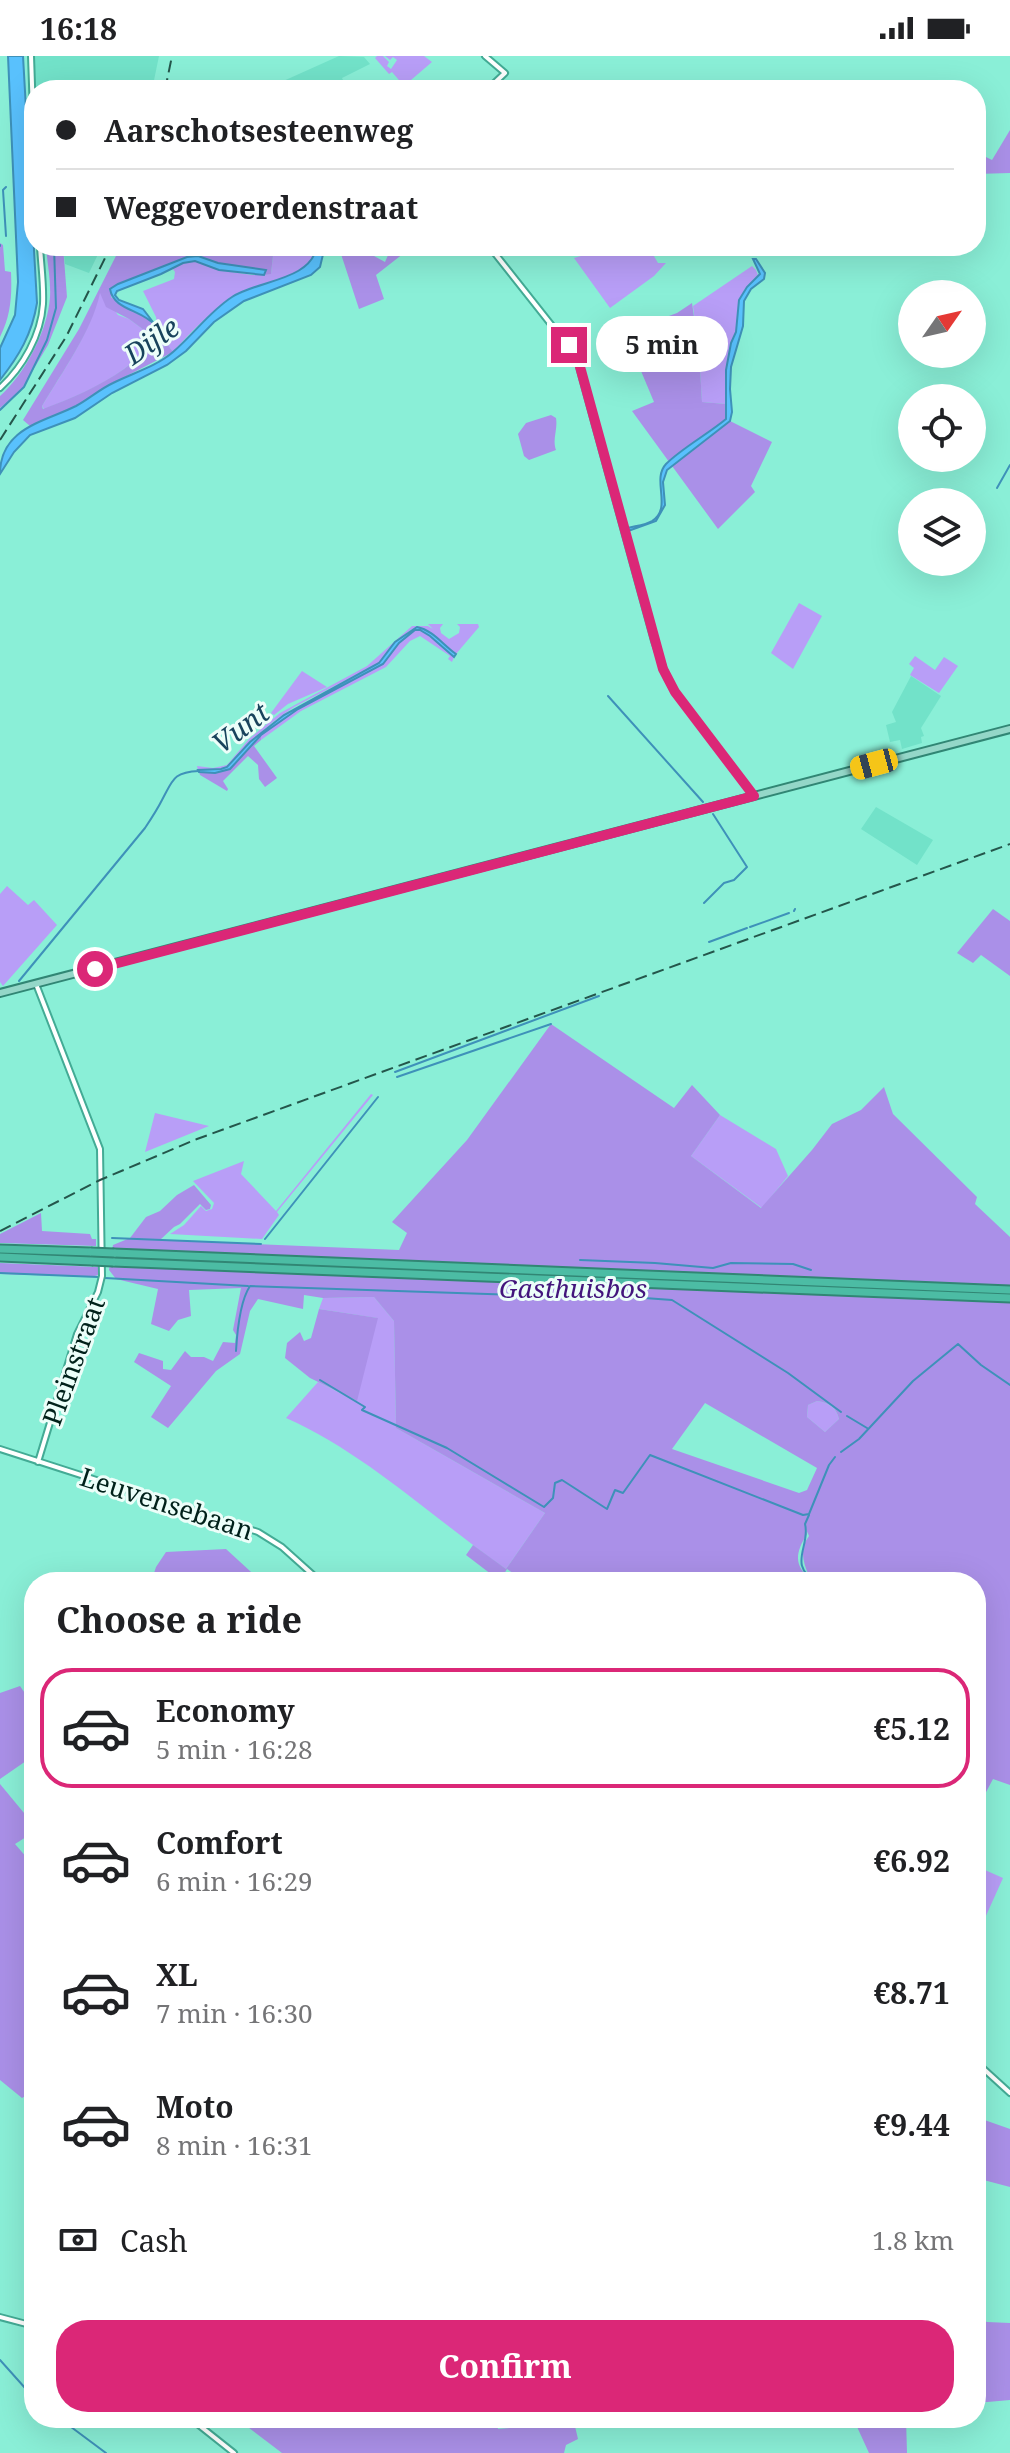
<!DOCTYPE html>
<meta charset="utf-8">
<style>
:root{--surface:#fff;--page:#f6f6f6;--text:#202124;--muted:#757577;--line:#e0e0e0;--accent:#db2777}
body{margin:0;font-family:"Noto Serif",serif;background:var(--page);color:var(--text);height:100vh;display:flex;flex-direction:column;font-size:30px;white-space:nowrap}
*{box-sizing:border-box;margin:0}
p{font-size:26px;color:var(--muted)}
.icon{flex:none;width:44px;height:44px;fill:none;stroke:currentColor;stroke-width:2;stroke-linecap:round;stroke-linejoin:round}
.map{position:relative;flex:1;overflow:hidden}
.sheet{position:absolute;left:24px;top:1516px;width:962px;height:856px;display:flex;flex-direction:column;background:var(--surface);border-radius:32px;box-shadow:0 8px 32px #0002}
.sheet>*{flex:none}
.banner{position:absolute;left:24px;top:24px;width:962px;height:176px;border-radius:32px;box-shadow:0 8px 32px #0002;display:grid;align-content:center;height:176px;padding:0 32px;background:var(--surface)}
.needle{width:52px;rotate:56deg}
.controls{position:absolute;left:898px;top:224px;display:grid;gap:16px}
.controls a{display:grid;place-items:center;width:88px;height:88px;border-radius:50%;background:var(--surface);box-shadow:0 8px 32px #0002;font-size:40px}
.end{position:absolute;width:36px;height:36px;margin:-18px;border:10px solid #db2777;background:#fff;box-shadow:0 0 0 4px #fff}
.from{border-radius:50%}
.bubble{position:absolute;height:56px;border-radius:28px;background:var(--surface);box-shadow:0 8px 32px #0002;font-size:26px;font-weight:700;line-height:56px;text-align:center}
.car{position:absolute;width:24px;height:48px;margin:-24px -12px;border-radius:10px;box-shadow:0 0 6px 2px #0007;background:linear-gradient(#f5c518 24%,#345 0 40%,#f5c518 0 76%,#345 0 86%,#f5c518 0)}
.banner b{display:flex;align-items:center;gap:28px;height:76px;font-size:30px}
.banner b+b{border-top:2px solid var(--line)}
.banner i{width:20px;height:20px;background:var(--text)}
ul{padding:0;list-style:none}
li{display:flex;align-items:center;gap:24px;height:120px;margin:0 16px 12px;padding:0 16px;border:4px solid transparent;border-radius:32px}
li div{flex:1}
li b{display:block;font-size:30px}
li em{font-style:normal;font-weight:700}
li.selected{border-color:var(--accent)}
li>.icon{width:72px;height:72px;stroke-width:1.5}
h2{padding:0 32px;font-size:36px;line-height:96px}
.pay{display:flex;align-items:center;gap:20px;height:88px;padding:0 32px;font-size:30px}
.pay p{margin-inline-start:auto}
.cta{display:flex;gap:16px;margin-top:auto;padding:16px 32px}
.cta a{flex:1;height:92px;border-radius:32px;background:var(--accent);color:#fff;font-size:32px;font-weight:700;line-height:92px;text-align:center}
.status{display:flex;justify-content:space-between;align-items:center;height:56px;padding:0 40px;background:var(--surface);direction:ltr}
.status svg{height:22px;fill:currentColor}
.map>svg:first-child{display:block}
</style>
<div class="status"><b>16:18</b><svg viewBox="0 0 49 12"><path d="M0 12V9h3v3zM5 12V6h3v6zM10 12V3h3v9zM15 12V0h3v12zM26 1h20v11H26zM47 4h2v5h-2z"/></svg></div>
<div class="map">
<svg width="1010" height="2397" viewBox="0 0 1010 2397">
<rect width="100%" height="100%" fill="#8aefd7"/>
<!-- built -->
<path fill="#72e2c9" d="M 34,0 L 159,0 L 152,34 L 35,34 Z
M 339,0 L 364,1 L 370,8 L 342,22 L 348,34 L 271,34 L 270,31 Z
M 63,190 L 102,190 L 89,217 L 65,208 Z
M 911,620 L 941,640 L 921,672 L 924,680 L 921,681 L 922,687 L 902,693 L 900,684 L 890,686 L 886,669 L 896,666 L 892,656 Z
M 876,751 L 933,784 L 917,809 L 861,773 Z"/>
<!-- green -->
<path fill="#b89ef7" d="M 377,0 L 383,0 L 389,6 L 387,10 L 391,13 L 397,4 L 393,1 L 390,4 L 385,0 L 424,0 L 432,6 L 404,30 L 392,16 L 389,18 L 375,2 Z
M 274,190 L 317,190 C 310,226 258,224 232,242 C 209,257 191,276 173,296 L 168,289 C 160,293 150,292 144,297 C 137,301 131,308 124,313 C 101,330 70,343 44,353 L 42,350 C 63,315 92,275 100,234 L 118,259 L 129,263 L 152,280 L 158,276 L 156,261 L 143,235 L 174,223 L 175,216 L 172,212 L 183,207 L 195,205 L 219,214 L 252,219 L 271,218 Z
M 605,190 L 648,190 L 658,207 L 666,207 L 654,220 L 610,252 L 574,202 L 595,196 Z
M 752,210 L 756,214 L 758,219 L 744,234 L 736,276 L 731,287 L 726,314 L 726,348 L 702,346 L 699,297 L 693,250 Z
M 799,547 L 822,560 L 793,613 L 771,597 Z
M 428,568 L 443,568 L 440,572 L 441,577 L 449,583 L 459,577 L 460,571 L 457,568 L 478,568 L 479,571 L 456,598 L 425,573 L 412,573 L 395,586 L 379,607 L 294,651 L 273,666 L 250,686 L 227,711 L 221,713 L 198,714 L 197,710 L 213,712 L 227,709 L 249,683 L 280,657 L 367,610 L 412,570 L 428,570 L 433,573 Z
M 415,574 C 431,576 443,591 454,601 L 452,606 L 448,603 L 450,600 L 420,580 L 410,585 L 386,611 L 301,655 L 261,684 L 261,679 L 298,653 L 383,608 L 399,587 Z
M 915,600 L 935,614 L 944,601 L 958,610 L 939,637 L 910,619 L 914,612 L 909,608 Z
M 302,615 L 327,631 L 288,648 L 274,659 L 271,657 Z
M 7,830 L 28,849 L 34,844 L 57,869 L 3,930 L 0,926 L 0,838 Z
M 371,1038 L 373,1039 L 277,1156 L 279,1159 L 262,1183 L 170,1178 L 184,1169 L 201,1150 L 206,1155 L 212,1153 L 214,1147 L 193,1125 L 244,1105 L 241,1118 L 276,1155 Z
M 155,1057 L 209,1070 L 145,1096 Z
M 720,1059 L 776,1093 L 788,1120 L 762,1152 L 691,1100 Z
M 374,1241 L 394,1265 L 396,1372 L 545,1457 L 506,1513 C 434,1463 367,1398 286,1362 L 318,1326 L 356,1345 L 377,1262 L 319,1253 L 323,1242 Z
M 817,1345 C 829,1347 836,1351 839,1363 L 825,1376 L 807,1361 L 808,1349 Z
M 976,1810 L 1003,1822 L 976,1882 Z"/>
<!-- forest -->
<path fill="#aa90e8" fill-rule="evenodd" d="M 1010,74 L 1010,117 L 976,118 L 976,96 L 992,104 Z
M 0,187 L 3,189 L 5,215 L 11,216 C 12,240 11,259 0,281 Z
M 46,190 L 63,190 L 67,241 L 48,289 L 20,336 L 0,352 L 0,340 C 25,318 48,274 50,241 C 51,224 47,206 46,190 Z
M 121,190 L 274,190 L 271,218 L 264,219 L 265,214 L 218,207 L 198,200 L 187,201 L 118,228 L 111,241 C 117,245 123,250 129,253 C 144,260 155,262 158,280 L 152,280 L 129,263 L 106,251 L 100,237 C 92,275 62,316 42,350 L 43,353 C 70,343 100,330 124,313 C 131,308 137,301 144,296 C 151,292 160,293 168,289 L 173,296 L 109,329 L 80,348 L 30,370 L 23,364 L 79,273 Z
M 353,190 L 362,190 L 368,200 L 374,200 L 385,206 L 392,190 L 413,190 L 376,219 L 384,243 L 359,253 L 341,198 L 353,192 Z
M 692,247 L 699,297 L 702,346 L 726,348 L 728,364 L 772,386 L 751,430 L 755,436 L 718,473 L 632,355 L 654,346 L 641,315 L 631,274 L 677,257 Z
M 551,359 L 556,362 C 558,374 552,383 556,394 L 529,404 L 524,400 L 518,378 L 526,367 Z
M 261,679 L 261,684 L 254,690 L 277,722 L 265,731 L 259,723 L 258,709 L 248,700 L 223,725 L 228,733 L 227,735 L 200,719 L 199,716 C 239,719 235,703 261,679 Z
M 993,853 L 1010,865 L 1010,920 L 981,899 L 973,907 L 957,897 Z
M 551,968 L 674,1052 L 692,1029 L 720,1059 L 691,1100 L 761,1152 L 812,1094 L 832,1068 L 861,1054 L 884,1031 L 893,1058 L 977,1141 L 975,1148 L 1010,1181 L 1010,1729 L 993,1723 L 976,1755 L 976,1526 L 822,1526 L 809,1520 C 803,1506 799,1493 809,1480 L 805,1471 L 807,1478 C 794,1499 794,1511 814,1526 L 526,1526 L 507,1513 L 500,1525 L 466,1499 L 473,1489 L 506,1513 L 545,1457 L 396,1372 L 394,1265 L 374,1241 L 323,1242 L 304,1239 L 303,1253 L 258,1243 L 250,1255 L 240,1298 L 216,1315 L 168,1372 L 151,1361 L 171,1330 L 134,1306 L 139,1297 L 163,1305 L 163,1313 L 171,1314 L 185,1295 L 191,1301 L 204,1301 L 213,1305 L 223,1286 L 235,1287 L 236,1279 L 233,1274 L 241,1232 L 189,1234 L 191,1260 L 178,1264 L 169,1275 L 151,1268 L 158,1233 L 116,1223 L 109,1214 L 113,1189 L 130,1182 L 146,1161 L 160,1155 L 177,1139 L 194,1129 L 211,1149 L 210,1153 L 206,1154 L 200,1148 L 180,1168 L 174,1171 L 160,1184 L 399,1194 L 407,1177 L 392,1166 L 467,1084 ZM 817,1345 C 830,1347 836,1351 839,1363 L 825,1376 L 807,1361 L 808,1349 ZM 705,1347 L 817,1412 L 807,1434 L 799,1437 L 672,1393 Z
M 41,1157 L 42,1175 L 90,1178 L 92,1183 L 96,1183 L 96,1190 L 0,1187 L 0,1178 Z
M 0,1207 L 98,1211 L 98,1219 L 92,1221 L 0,1218 Z
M 319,1253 L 378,1262 L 357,1345 L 310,1322 L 285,1302 L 287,1287 L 300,1276 L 304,1285 L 311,1282 Z
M 226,1493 L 262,1526 L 151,1526 L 156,1511 L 166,1496 Z
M 20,1630 L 31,1646 L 34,1646 L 34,1714 L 26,1705 L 0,1723 L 0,1637 Z
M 0,1728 L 34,1769 L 34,1776 L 15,1788 L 28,1803 L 34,1800 L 34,2035 L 22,2042 L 0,2024 Z
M 976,2061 L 1010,2073 L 1010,2131 L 976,2122 Z
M 976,2260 L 987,2266 L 1010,2267 L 1010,2344 L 976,2347 Z
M 236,2362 L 497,2362 L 498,2373 L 574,2366 L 578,2383 L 566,2389 L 564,2397 L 282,2397 Z
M 853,2362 L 906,2362 L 907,2397 L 869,2397 Z"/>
<!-- water -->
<path fill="#59c1fd" stroke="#3e91b9" stroke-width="2" d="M 8,0 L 23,0 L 37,247 C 32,278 19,300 0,324 L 0,292 L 15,259 L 18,226 Z
M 317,190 L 325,190 L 320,211 L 311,219 L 244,245 L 214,266 L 186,295 L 167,309 L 112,337 L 75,362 L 30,379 L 14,396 L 0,418 C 0,372 44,366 76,350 C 89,343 100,333 113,327 C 133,317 157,310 173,296 C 194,278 209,256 232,241 C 258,224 311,225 317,190 Z
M 198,200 L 218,207 L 266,214 L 264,219 L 219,214 L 195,205 L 183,207 L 161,218 L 117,235 L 115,239 L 119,244 L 143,253 L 156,270 C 142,253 114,255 110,233 L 118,228 L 187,201 Z
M 753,203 L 756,203 L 765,217 L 764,223 L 751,233 L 744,245 L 743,270 L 731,311 L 730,333 L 732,356 L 730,365 L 667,414 L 663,426 L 665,449 L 656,465 L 628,475 L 628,472 C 635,470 645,469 652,465 C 673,452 651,424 666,408 C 682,392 708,378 726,363 L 726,314 L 731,287 L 736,276 L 739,244 L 747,231 L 760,218 Z
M 417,571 C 433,574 443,589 456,598 L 454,601 L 430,580 L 420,574 L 415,574 L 399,587 L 383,608 L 298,653 L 261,679 L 230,713 L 215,717 L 199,716 L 198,714 L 221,713 L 227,711 L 250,686 L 284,659 L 379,607 L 395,586 Z"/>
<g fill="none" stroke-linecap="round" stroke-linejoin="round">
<!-- stream -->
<path stroke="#3e91b9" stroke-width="2" d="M 6,180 L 3,134 L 6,131
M 0,190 L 0,189
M 0,354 L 24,331 L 47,284 L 56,252 L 54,190
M 997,432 L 1010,409
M 608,640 L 703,746
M 704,847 L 724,827 L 734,824 L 747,811 L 713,758
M 794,855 L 795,853
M 750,871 L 789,857
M 709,886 L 747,872
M 19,925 L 145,772 C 151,763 157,754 162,744 C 173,724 173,716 199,715
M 395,1016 L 599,940
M 397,1021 L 551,968
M 112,1182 L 261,1188
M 265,1183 L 378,1041
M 580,1204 L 655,1207 L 713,1212 L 731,1207 L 793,1208 L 811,1214
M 0,1217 L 98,1221
M 105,1222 L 248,1230
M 236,1295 C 237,1278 240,1245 250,1230 L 611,1242 L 617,1240 L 672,1244 L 788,1317 L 841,1356
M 320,1324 L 365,1351 L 362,1354 L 447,1392 L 544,1451 L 553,1442 L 555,1427 L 562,1424 L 607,1453 L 615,1434 L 623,1437 L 650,1399 L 803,1459 L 809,1458 L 829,1409 L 835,1401
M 847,1360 L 867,1372
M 841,1396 L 859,1383 L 913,1325 L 958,1288 L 981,1309 L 1010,1329
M 809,1459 L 805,1468 C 811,1490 786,1510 818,1526
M 0,2304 L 34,2342
M 59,2362 L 106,2397"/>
<defs>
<path id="minor" d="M 31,0 L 34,86
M 485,0 L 505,17 L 487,34
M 489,190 L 576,300 L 654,585 L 667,622 L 675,636 L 754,740
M 0,332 C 23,311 41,279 43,248 C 44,229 41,209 40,190
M 36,928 L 100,1093 L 102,1220 L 98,1236 L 77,1278 L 38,1406
M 0,1393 L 258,1476 L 282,1491 L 321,1526
M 976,2006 L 1010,2037
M 0,2261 L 34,2270
M 190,2362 L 234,2397"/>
<path id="major" d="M 0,937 L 1010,673"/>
<path id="highway" d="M 0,1193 L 91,1196
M 114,1197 L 1010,1234
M 0,1201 L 92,1205
M 113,1206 L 1010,1242"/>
</defs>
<!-- minor casing -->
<use href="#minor" stroke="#43ab95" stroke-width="8"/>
<!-- major casing -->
<use href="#major" stroke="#318674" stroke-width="10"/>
<!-- highway casing -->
<use href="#highway" stroke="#318674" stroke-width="11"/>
<!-- minor -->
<use href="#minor" stroke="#fff" stroke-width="4"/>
<!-- major -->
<use href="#major" stroke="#94d7c8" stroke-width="6"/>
<!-- highway -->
<use href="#highway" stroke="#4cbca4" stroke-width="7"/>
<!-- rail -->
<path stroke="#24564b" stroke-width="2" stroke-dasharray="12 6" stroke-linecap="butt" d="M 165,34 L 172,0
M 0,384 L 66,281 L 111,190
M 0,1175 L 100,1124 L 197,1083 L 1010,788"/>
<defs>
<path id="highway-bridge" d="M 91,1196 L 114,1197
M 92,1205 L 113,1206"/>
</defs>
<!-- highway-bridge casing -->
<use href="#highway-bridge" stroke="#318674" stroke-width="11" stroke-linecap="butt"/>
<!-- highway-bridge -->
<use href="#highway-bridge" stroke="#4cbca4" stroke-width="7"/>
</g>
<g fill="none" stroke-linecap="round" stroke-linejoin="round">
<!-- route -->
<path stroke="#db2777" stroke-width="10" d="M 95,913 L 754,740 L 675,636 L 663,613 L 579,307 L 569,289"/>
</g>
<g text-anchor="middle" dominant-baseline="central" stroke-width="6" stroke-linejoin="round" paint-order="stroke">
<!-- park labels -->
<g font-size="26" font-style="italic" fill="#43157c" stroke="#ecfef9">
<text x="573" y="1232">Gasthuisbos</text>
</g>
<!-- street labels -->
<g font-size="26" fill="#00211a" stroke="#ecfef9">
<text transform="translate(73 1305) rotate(-70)">Pleinstraat</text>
<text transform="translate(167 1447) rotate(18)">Leuvensebaan</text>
</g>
<!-- water labels -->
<g font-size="28" font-style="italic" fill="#18435c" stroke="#ecfef9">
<text transform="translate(151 284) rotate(-35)">Dijle</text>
<text transform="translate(240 671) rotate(-37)">Vunt</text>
</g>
</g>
</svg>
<div class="controls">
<a><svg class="needle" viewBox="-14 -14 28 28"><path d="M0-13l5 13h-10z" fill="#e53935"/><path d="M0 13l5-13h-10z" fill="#757577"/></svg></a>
<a><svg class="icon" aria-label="locate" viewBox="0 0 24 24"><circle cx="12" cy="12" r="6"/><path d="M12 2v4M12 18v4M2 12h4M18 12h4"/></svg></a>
<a><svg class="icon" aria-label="layers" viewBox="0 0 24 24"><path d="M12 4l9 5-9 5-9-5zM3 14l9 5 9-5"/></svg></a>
</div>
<i class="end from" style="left:95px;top:913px"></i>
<i class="end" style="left:569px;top:289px"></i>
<div class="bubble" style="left:596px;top:260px;width:132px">5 min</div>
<i class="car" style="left:874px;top:708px;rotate:255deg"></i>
<div class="banner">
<b><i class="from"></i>Aarschotsesteenweg</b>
<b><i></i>Weggevoerdenstraat</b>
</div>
<section class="sheet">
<h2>Choose a ride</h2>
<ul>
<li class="selected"><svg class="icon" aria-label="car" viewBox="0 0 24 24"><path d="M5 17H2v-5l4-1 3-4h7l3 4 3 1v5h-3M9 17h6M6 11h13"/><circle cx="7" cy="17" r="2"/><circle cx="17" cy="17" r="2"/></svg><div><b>Economy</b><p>5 min · 16:28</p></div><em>€5.12</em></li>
<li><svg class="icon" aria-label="car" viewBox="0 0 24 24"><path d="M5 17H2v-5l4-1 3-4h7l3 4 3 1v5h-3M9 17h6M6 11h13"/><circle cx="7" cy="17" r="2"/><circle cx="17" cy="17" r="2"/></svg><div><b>Comfort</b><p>6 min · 16:29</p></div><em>€6.92</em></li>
<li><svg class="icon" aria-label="car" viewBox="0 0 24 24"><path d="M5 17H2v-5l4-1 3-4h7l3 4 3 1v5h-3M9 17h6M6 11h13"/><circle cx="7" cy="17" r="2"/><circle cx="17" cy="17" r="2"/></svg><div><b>XL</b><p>7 min · 16:30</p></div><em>€8.71</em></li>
<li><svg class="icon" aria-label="car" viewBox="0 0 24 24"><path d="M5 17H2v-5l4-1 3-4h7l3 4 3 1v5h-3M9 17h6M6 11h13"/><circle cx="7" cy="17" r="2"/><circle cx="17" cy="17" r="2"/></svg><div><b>Moto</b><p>8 min · 16:31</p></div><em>€9.44</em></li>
</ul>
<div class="pay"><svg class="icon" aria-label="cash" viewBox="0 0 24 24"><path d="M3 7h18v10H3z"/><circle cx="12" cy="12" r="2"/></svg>Cash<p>1.8 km</p></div>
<div class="cta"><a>Confirm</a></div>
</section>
</div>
